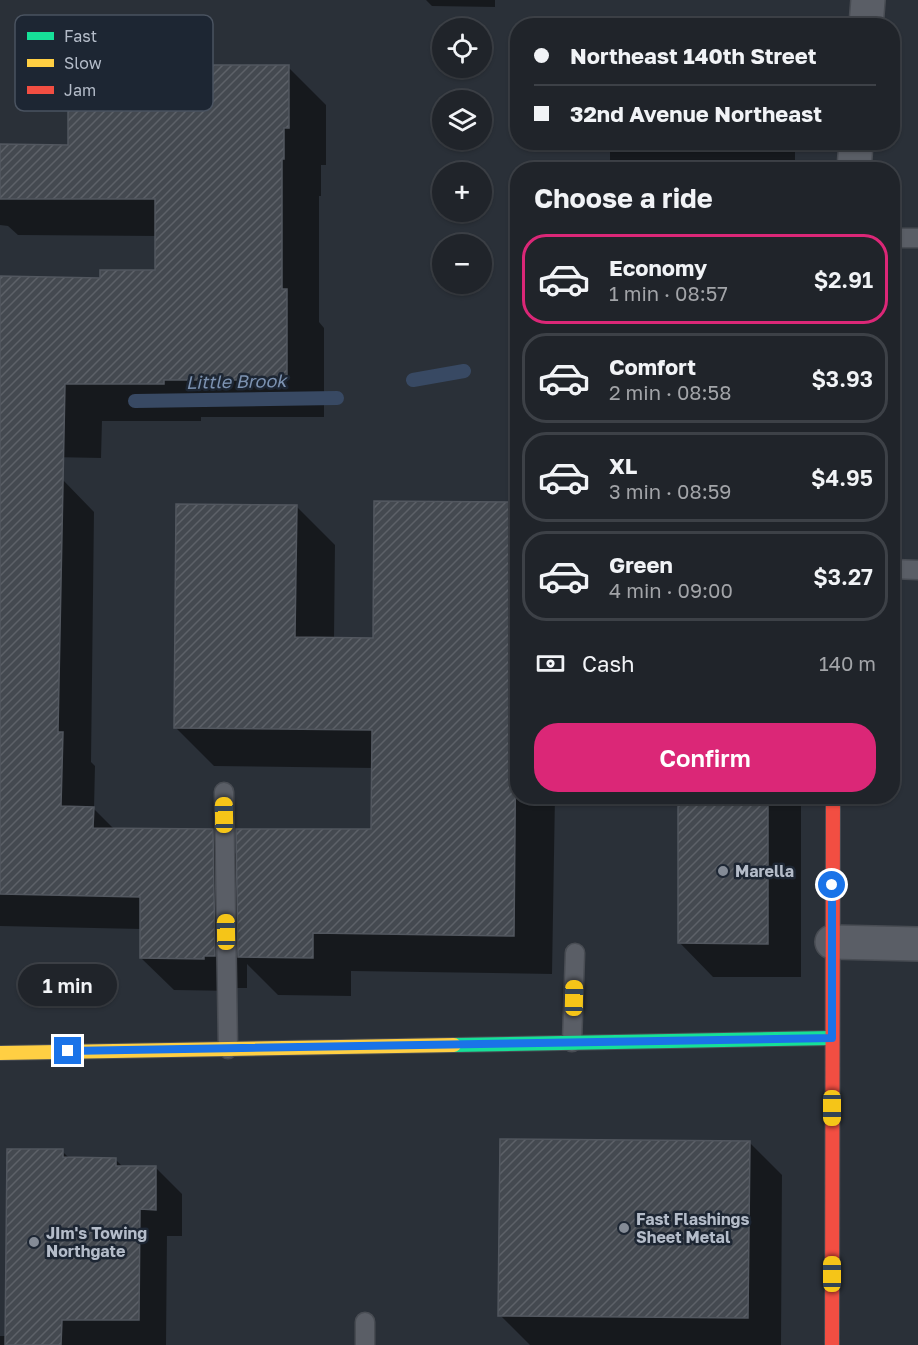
<!DOCTYPE html>
<meta charset="utf-8">
<style>
:root{--surface:#20242a;--page:#2d3036;--text:#f1f3f6;--muted:#a2a4a8;--line:#3d4147;--accent:#db2777}
body{margin:0;font-family:"Golos Text",sans-serif;background:var(--page);color:var(--text);height:100vh;display:flex;flex-direction:column;font-size:22px;white-space:nowrap}
*{box-sizing:border-box;margin:0}
p{font-size:20px;color:var(--muted)}
.icon{flex:none;width:33px;height:33px;fill:none;stroke:currentColor;stroke-width:2;stroke-linecap:round;stroke-linejoin:round}
.map{position:relative;flex:1;overflow:hidden}
.panel{position:absolute;left:510px;top:162px;width:390px;height:642px;display:flex;flex-direction:column;background:var(--surface);border-radius:24px;box-shadow:0 2px 4px #0004,0 0 0 2px var(--line)}
.panel>*{flex:none}
.banner{position:absolute;left:510px;top:18px;width:390px;height:132px;border-radius:24px;box-shadow:0 2px 4px #0004,0 0 0 2px var(--line);display:grid;align-content:center;height:132px;padding:0 24px;background:var(--surface)}
.buttons{position:absolute;left:432px;top:18px;display:grid;gap:12px}
.buttons a{display:grid;place-items:center;width:60px;height:60px;border-radius:50%;background:var(--surface);box-shadow:0 2px 4px #0004,0 0 0 2px var(--line);font-size:30px}
.end{position:absolute;width:27px;height:27px;margin:-14px;border:8px solid #1a73e8;background:#fff;box-shadow:0 0 0 3px #fff}
.from{border-radius:50%}
.bubble{position:absolute;height:42px;border-radius:21px;background:var(--surface);box-shadow:0 2px 4px #0004,0 0 0 2px var(--line);font-size:20px;font-weight:600;line-height:42px;text-align:center}
.car{position:absolute;width:18px;height:36px;margin:-18px -9px;border-radius:8px;box-shadow:0 0 4px 2px #0007;background:linear-gradient(#f5c518 24%,#345 0 40%,#f5c518 0 76%,#345 0 86%,#f5c518 0)}
.banner b{display:flex;align-items:center;gap:21px;height:57px;font-size:22px}
.banner b+b{border-top:2px solid var(--line)}
.banner i{width:15px;height:15px;background:var(--text)}
ul{padding:0;list-style:none}
li{display:flex;align-items:center;gap:18px;height:90px;margin:0 12px 9px;padding:0 12px;border:3px solid var(--line);border-radius:24px}
li div{flex:1}
li b{display:block;font-size:22px}
li em{font-style:normal;font-weight:600}
li.current{border-color:var(--accent)}
li>.icon{width:54px;height:54px;stroke-width:1.5}
h2{padding:0 24px;font-size:27px;line-height:72px}
.pay{display:flex;align-items:center;gap:15px;height:66px;padding:0 24px;font-size:22px}
.pay p{margin-inline-start:auto}
.button{display:flex;gap:12px;margin-top:auto;padding:12px 24px}
.button a{flex:1;height:69px;border-radius:24px;background:var(--accent);color:#fff;font-size:24px;font-weight:600;line-height:69px;text-align:center}
.map>svg:first-child{display:block}
</style>
<div class="map">
<svg width="918" height="1345" viewBox="0 0 918 1345">
<defs>
<pattern id="building-hatch" width="6" height="6" patternUnits="userSpaceOnUse" patternTransform="scale(1.5)"><rect width="6" height="6" fill="#444950"/><path d="M-1 1l2-2M0 6l6-6M5 7l2-2" fill="none" stroke="#5d6168"/></pattern>
</defs>
<rect width="100%" height="100%" fill="#2a3038"/>
<!-- shadow -->
<path fill="#0007" d="M 426,0 L 495,0 L 495,7 L 432,6 Z
M 288,67 L 326,105 L 326,165 L 321,165 L 321,196 L 319,196 L 319,322 L 324,328 L 324,417 L 201,417 L 201,421 L 102,421 L 101,458 L 0,456 L 0,278 L 102,280 L 156,272 L 156,236 L 18,235 L 8,226 L 0,225 L 0,146 L 69,146 L 102,77 Z
M 610,142 L 795,142 L 795,170 L 610,170 Z
M 62,479 L 94,512 L 91,762 L 95,766 L 94,809 L 115,830 L 213,831 L 238,856 L 372,831 L 373,768 L 214,766 L 175,727 L 296,506 L 335,545 L 334,639 L 375,640 L 518,504 L 518,796 L 555,796 L 552,974 L 351,971 L 351,996 L 278,995 L 247,964 L 247,988 L 236,988 L 236,991 L 174,990 L 141,958 L 141,929 L 0,926 L 0,481 Z
M 680,796 L 801,796 L 801,977 L 713,977 L 679,942 Z
M 749,1142 L 782,1175 L 781,1345 L 530,1345 L 500,1315 Z
M 62,1151 L 70,1159 L 115,1159 L 123,1167 L 155,1167 L 182,1194 L 182,1236 L 167,1236 L 166,1345 L 0,1345 L 0,1336 L 7,1336 Z"/>
<g fill="none" stroke-linecap="round" stroke-linejoin="round">
<!-- stream -->
<path stroke="#384963" stroke-width="14" d="M 413,380 L 464,371
M 135,401 L 337,398"/>
</g>
<!-- building -->
<path fill="url(#building-hatch)" stroke="#52575f" stroke-width="1.5" d="M 101,65 L 289,65 L 289,128 L 284,128 L 284,159 L 282,159 L 282,289 L 287,289 L 287,380 L 164,380 L 164,384 L 65,384 L 58,732 L 63,732 L 61,806 L 94,807 L 93,828 L 213,829 L 215,956 L 204,956 L 204,959 L 140,958 L 140,897 L 0,894 L 0,276 L 100,278 L 100,270 L 155,270 L 155,199 L 0,199 L 0,144 L 68,145 L 68,75 L 101,75 Z
M 374,501 L 518,502 L 514,936 L 313,933 L 313,958 L 238,957 L 236,829 L 371,829 L 372,730 L 174,728 L 176,504 L 297,505 L 295,637 L 373,638 Z
M 678,796 L 768,799 L 768,944 L 678,943 Z
M 500,1139 L 750,1141 L 748,1318 L 498,1316 Z
M 7,1149 L 63,1149 L 63,1157 L 116,1158 L 116,1166 L 156,1166 L 156,1210 L 140,1209 L 139,1320 L 62,1320 L 61,1345 L 5,1345 Z"/>
<g fill="none" stroke-linecap="round" stroke-linejoin="round">
<defs>
<path id="lane" d="M 892,238 L 918,238
M 892,569 L 918,570
M 224,792 L 228,1049
M 572,1042 L 575,953
M 365,1345 L 365,1322"/>
<path id="street" d="M 866,26 L 868,0
M 854,170 L 856,142
M 832,942 L 918,944"/>
<path id="fast" d="M 454,1045 L 832,1038"/>
<path id="slow" d="M 0,1053 L 454,1045"/>
<path id="jam" d="M 832,1345 L 833,796"/>
</defs>
<!-- lane casing -->
<use href="#lane" stroke="#484c53" stroke-width="21"/>
<!-- street casing -->
<use href="#street" stroke="#484c53" stroke-width="36"/>
<!-- fast casing -->
<use href="#fast" stroke="#484c53" stroke-width="16"/>
<!-- slow casing -->
<use href="#slow" stroke="#484c53" stroke-width="16"/>
<!-- jam casing -->
<use href="#jam" stroke="#484c53" stroke-width="16"/>
<!-- lane -->
<use href="#lane" stroke="#5a5e66" stroke-width="18"/>
<!-- street -->
<use href="#street" stroke="#5a5e66" stroke-width="33"/>
<!-- fast -->
<use href="#fast" stroke="#16e098" stroke-width="14"/>
<!-- slow -->
<use href="#slow" stroke="#ffcf43" stroke-width="14"/>
<!-- jam -->
<use href="#jam" stroke="#f24e42" stroke-width="14"/>
</g>
<g fill="none" stroke-linecap="round" stroke-linejoin="round">
<!-- route -->
<path stroke="#1a73e8" stroke-width="8" d="M 68,1051 L 832,1038 L 832,885"/>
</g>
<!-- markers -->
<g fill="#848b96" stroke="#1d2633" stroke-width="2">
<circle cx="723" cy="871" r="6"/>
<circle cx="624" cy="1228" r="6"/>
<circle cx="34" cy="1242" r="6"/>
</g>
<g text-anchor="middle" dominant-baseline="central" stroke-width="5" stroke-linejoin="round" paint-order="stroke">
<!-- poi labels -->
<g font-size="16" font-weight="bold" fill="#b4bcc9" stroke="#1d2633" text-anchor="start">
<text x="735" y="871">Marella</text>
<text x="636" y="1219">Fast Flashings<tspan x="636" dy="18">Sheet Metal</tspan></text>
<text x="46" y="1233">JIm's Towing<tspan x="46" dy="18">Northgate</tspan></text>
</g>
<!-- water labels -->
<g font-size="18" font-style="italic" fill="#7c92b1" stroke="#1d2633">
<text transform="translate(236 381) rotate(-1)">Little Brook</text>
</g>
</g>
<!-- legend -->
<rect x="15" y="15" width="198" height="96" rx="9" fill="#1d2633" stroke="#4a5360" stroke-width="1.5"/>
<rect x="27" y="32" width="27" height="8" fill="#16e098"/>
<rect x="27" y="59" width="27" height="8" fill="#ffcf43"/>
<rect x="27" y="86" width="27" height="8" fill="#f24e42"/>
<g font-size="16" fill="#b4bcc9">
<text x="64" y="42">Fast</text>
<text x="64" y="69">Slow</text>
<text x="64" y="96">Jam</text>
</g>
</svg>
<div class="buttons">
<a><svg class="icon" aria-label="locate" viewBox="0 0 24 24"><circle cx="12" cy="12" r="6"/><path d="M12 2v4M12 18v4M2 12h4M18 12h4"/></svg></a>
<a><svg class="icon" aria-label="layers" viewBox="0 0 24 24"><path d="M12 4l9 5-9 5-9-5zM3 14l9 5 9-5"/></svg></a>
<a>+</a>
<a>−</a>
</div>
<i class="end from" style="left:832px;top:885px"></i>
<i class="end" style="left:68px;top:1051px"></i>
<div class="bubble" style="left:18px;top:964px;width:99px">1 min</div>
<i class="car" style="left:224px;top:815px;rotate:359deg"></i>
<i class="car" style="left:226px;top:932px;rotate:359deg"></i>
<i class="car" style="left:574px;top:998px;rotate:1deg"></i>
<i class="car" style="left:832px;top:1108px;rotate:180deg"></i>
<i class="car" style="left:832px;top:1274px;rotate:0deg"></i>
<div class="banner">
<b><i class="from"></i>Northeast 140th Street</b>
<b><i></i>32nd Avenue Northeast</b>
</div>
<section class="panel">
<h2>Choose a ride</h2>
<ul>
<li class="current"><svg class="icon" aria-label="car" viewBox="0 0 24 24"><path d="M5 17H2v-5l4-1 3-4h7l3 4 3 1v5h-3M9 17h6M6 11h13"/><circle cx="7" cy="17" r="2"/><circle cx="17" cy="17" r="2"/></svg><div><b>Economy</b><p>1 min · 08:57</p></div><em>$2.91</em></li>
<li><svg class="icon" aria-label="car" viewBox="0 0 24 24"><path d="M5 17H2v-5l4-1 3-4h7l3 4 3 1v5h-3M9 17h6M6 11h13"/><circle cx="7" cy="17" r="2"/><circle cx="17" cy="17" r="2"/></svg><div><b>Comfort</b><p>2 min · 08:58</p></div><em>$3.93</em></li>
<li><svg class="icon" aria-label="car" viewBox="0 0 24 24"><path d="M5 17H2v-5l4-1 3-4h7l3 4 3 1v5h-3M9 17h6M6 11h13"/><circle cx="7" cy="17" r="2"/><circle cx="17" cy="17" r="2"/></svg><div><b>XL</b><p>3 min · 08:59</p></div><em>$4.95</em></li>
<li><svg class="icon" aria-label="car" viewBox="0 0 24 24"><path d="M5 17H2v-5l4-1 3-4h7l3 4 3 1v5h-3M9 17h6M6 11h13"/><circle cx="7" cy="17" r="2"/><circle cx="17" cy="17" r="2"/></svg><div><b>Green</b><p>4 min · 09:00</p></div><em>$3.27</em></li>
</ul>
<div class="pay"><svg class="icon" aria-label="cash" viewBox="0 0 24 24"><path d="M3 7h18v10H3z"/><circle cx="12" cy="12" r="2"/></svg>Cash<p>140 m</p></div>
<div class="button"><a>Confirm</a></div>
</section>
</div>
